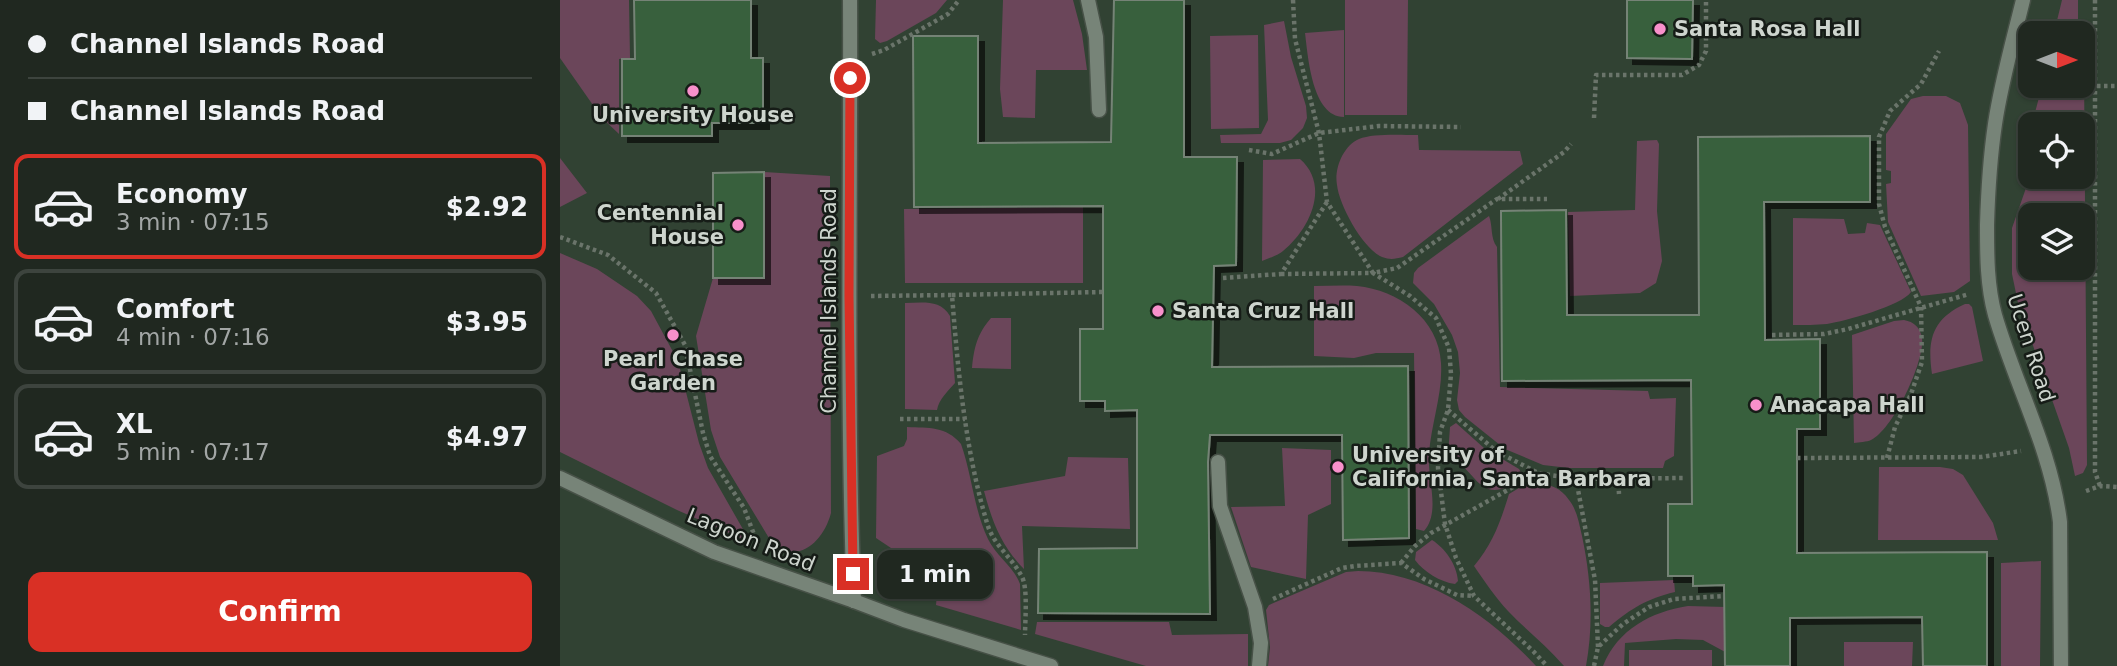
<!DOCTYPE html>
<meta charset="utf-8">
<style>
:root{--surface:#202820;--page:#283029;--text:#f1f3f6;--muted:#a2a6a5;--line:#3d443e;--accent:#d93025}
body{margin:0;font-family:"DejaVu Sans",sans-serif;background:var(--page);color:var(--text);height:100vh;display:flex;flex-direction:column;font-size:26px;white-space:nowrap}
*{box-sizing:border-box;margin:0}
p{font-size:23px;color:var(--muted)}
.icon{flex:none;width:38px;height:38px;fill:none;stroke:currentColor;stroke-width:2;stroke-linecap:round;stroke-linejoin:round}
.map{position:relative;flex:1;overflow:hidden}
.details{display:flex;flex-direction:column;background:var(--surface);width:560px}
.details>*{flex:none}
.top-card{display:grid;align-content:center;height:154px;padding:0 28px;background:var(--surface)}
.needle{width:46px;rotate:90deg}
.buttons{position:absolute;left:1458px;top:21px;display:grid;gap:14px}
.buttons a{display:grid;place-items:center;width:77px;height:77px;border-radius:14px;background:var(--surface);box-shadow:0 2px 5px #0004,0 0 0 2px var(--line);font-size:35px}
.end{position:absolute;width:32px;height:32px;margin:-16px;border:9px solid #d93025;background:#fff;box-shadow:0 0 0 4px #fff}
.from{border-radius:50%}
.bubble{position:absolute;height:49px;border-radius:14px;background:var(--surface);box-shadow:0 2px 5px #0004,0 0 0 2px var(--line);font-size:23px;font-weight:600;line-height:49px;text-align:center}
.top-card b{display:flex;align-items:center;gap:24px;height:66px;font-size:26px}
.top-card b+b{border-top:2px solid var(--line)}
.top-card i{width:18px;height:18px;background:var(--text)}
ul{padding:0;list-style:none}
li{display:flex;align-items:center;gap:21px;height:105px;margin:0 14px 10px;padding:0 14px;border:4px solid var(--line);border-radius:14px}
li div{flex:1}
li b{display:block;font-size:26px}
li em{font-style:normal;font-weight:600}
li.active{border-color:var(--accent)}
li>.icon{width:63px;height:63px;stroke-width:1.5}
.primary-button{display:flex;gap:14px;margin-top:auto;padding:14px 28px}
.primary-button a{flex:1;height:80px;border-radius:14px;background:var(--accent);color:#fff;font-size:28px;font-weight:600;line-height:80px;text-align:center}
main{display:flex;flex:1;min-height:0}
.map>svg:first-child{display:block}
</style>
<main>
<section class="details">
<div class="top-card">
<b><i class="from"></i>Channel Islands Road</b>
<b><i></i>Channel Islands Road</b>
</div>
<ul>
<li class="active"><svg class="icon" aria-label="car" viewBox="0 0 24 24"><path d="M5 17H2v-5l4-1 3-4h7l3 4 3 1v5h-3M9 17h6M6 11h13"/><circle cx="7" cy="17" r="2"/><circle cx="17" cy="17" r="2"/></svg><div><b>Economy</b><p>3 min · 07:15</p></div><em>$2.92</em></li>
<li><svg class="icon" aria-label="car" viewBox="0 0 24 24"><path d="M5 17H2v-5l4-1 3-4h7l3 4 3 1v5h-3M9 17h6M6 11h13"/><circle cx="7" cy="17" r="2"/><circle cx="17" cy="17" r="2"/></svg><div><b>Comfort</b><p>4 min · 07:16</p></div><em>$3.95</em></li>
<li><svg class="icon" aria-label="car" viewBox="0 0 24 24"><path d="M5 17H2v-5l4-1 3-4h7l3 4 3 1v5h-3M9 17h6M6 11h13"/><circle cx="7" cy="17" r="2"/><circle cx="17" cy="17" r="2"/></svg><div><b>XL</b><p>5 min · 07:17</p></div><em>$4.97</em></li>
</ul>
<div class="primary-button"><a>Confirm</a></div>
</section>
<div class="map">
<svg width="1557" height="666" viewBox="0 0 1557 666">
<defs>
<filter id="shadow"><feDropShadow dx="6" dy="6" stdDeviation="0" flood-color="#0009"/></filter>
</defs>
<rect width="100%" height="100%" fill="#2a362b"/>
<!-- built -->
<path fill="#314233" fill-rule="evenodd" d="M 0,0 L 1557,0 L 1557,666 L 0,666 ZM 1470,33 L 1522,33 L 1522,86 L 1470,86 ZM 1470,124 L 1522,124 L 1522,177 L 1470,177 ZM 1470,215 L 1522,215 L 1522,268 L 1470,268 Z"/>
<!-- green -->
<path fill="#6b465a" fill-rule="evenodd" d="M 0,0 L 69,0 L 70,58 L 59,59 L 59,134 L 42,118 L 0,58 Z
M 316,0 L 387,0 L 376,13 L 327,41 L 320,43 L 315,39 Z
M 443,0 L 513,0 L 522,34 L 527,70 L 476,70 L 475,118 L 443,117 L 440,89 Z
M 785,0 L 848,0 L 847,115 L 785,115 Z
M 1502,0 L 1518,0 L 1518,33 L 1494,33 Z
M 724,21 L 731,57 L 746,106 L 747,118 L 743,128 L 731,140 L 720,143 L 661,143 L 660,135 L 701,134 L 708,120 L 704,25 Z
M 784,30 L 784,117 C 752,117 748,56 745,33 Z
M 698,35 L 699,128 L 651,129 L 650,36 Z
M 1523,67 L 1524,68 L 1527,465 L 1523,473 L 1515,476 L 1509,448 L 1458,303 L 1452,274 L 1452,228 L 1466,188 L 1467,147 L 1470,134 L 1470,177 L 1522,177 L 1522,124 L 1472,124 L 1482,86 L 1522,86 ZM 1470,215 L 1522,215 L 1522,268 L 1470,268 Z
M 1363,96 L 1386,96 L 1400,103 L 1408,125 L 1410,281 L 1394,292 L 1361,296 L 1328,222 L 1326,184 L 1331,183 L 1331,171 L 1326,170 L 1326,134 L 1351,99 Z
M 858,135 L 859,150 L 960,151 L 963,164 L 843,257 C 835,259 830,260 822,257 C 803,249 779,205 777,185 C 774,169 783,146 799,139 C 813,133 842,135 858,135 Z
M 1097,140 L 1099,144 L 1097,211 L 1102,261 L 1096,283 L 1080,293 L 1010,296 L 1008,212 L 1075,210 L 1077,141 Z
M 0,158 L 27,193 L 0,207 Z
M 740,159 C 771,186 749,230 723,251 C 717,256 709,258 702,261 L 703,160 Z
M 204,172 L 270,176 L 271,513 C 264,540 239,566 212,543 L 160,457 L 151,430 L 136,336 L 153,278 L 204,278 Z
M 523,207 L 523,283 L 345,283 L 344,209 Z
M 929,216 C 933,226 930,238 937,247 L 940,387 L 1088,391 L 1090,399 L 1116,398 L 1114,456 L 1105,461 L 1103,468 L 1009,468 L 983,465 L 945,449 L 905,417 L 899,410 L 897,400 L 900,373 L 898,352 L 892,335 L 874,304 L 853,283 L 854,273 L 858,268 Z
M 1233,218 L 1284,219 L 1288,234 L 1305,233 L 1307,223 L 1320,225 L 1351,292 C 1341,306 1285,321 1267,324 C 1256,325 1244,325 1233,325 Z
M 0,253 L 37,269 L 77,296 L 91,311 L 118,361 L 139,443 L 148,468 L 188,538 L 185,540 L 117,510 L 0,452 Z
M 754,286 C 768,286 783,285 797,286 C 838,290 879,319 881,363 C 883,393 871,424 869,454 C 867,479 881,512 864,531 L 856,529 L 854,353 L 816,353 L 794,358 L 754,356 Z
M 345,303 C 362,303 380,299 390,316 L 395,383 C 388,391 379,399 377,410 L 345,409 Z
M 1405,304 L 1409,304 L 1412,307 L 1423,361 L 1372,374 C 1367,340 1372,319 1405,304 Z
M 431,318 L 451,318 L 451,369 L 412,368 C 414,348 417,334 431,318 Z
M 1344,320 C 1354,322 1360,327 1362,338 C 1365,361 1333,430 1311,440 C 1307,442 1299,442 1294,443 L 1292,335 L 1334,321 Z
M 896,423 L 924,448 L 959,469 L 962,474 L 961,479 C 919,508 919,472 888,455 L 890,427 Z
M 347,427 C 369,428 386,426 401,444 C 412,475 414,510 428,539 C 436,556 454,567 460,584 L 461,630 L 376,605 L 377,593 L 371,581 L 349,570 L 331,548 L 316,538 L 317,456 L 344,446 L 347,439 Z
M 722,448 L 771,450 L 771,504 L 748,515 L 746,579 L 691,567 L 671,507 L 725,506 Z
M 508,457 L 568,458 L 570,529 L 462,526 L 464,569 C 441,546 432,521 424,491 L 505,476 Z
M 1319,467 L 1380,467 L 1393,469 L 1403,475 L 1433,523 L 1438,540 L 1318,540 Z
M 977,483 C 990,484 1001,488 1009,500 C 1017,510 1019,523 1022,536 C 1031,578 1034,623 1026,666 L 1004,666 C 987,646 966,630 948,611 C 935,597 925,582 914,566 C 933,543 940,523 949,494 L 964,485 Z
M 872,540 C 885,548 897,565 898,581 L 895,584 C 880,582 864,572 855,560 L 856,552 Z
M 1481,561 L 1480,666 L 1441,666 L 1441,563 Z
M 798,571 C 866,571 931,617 976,666 L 708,666 L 710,647 L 706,610 L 709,605 L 786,572 Z
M 1114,580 L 1115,592 C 1086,599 1072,608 1049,627 L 1045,627 L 1040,624 L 1040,583 Z
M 1128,606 L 1166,607 L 1167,653 L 1143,640 L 1116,639 L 1065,643 L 1064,666 L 1043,666 C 1058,629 1091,612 1128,606 Z
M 477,622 L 609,622 L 612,635 L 688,634 L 688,666 L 586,666 L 475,634 Z
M 1284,642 L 1353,642 L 1352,666 L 1284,666 Z
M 1069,650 L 1152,650 L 1152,666 L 1069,666 Z"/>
<!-- building -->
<path fill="#37603c" stroke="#758376" stroke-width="2" filter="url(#shadow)" d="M 74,0 L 191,0 L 191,58 L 203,58 L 203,123 L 152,123 L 152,136 L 62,136 L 62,59 L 75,59 Z
M 554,0 L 624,0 L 624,157 L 677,157 L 676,265 L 654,266 L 652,367 L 848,366 L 849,538 L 783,540 L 782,435 L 650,435 L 648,462 L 650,614 L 478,613 L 479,549 L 577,548 L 577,410 L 545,411 L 545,401 L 520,401 L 520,329 L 543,329 L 543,206 L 354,207 L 353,36 L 418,36 L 418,143 L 551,142 Z
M 1067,0 L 1133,0 L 1132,59 L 1067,58 Z
M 1310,136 L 1310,202 L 1204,202 L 1205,340 L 1260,339 L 1260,429 L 1237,429 L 1237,553 L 1427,552 L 1427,666 L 1363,666 L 1362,617 L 1230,618 L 1230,666 L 1165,666 L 1164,585 L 1133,586 L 1133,576 L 1108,576 L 1108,504 L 1132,504 L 1131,380 L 942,381 L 941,211 L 1006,210 L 1007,315 L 1139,315 L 1138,137 Z
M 204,172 L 204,278 L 153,278 L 153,173 Z"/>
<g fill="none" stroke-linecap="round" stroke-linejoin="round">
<defs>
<path id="service" d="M 528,0 L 536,37 L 539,110
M 658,462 L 660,506 L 695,607 L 701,643 L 699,666
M 0,478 L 154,552 L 294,601"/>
<path id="minor" d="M 290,0 C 291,200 286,401 294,601
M 1463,0 C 1453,41 1441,83 1435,124 C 1430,158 1428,191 1427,225 C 1427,255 1427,286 1435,315 C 1455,384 1491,449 1500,522 L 1501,666"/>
<path id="tertiary" d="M 294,601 L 344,620 L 491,666"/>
</defs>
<!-- service casing -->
<use href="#service" stroke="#475147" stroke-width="17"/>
<!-- minor casing -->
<use href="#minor" stroke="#475147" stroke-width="17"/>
<!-- tertiary casing -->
<use href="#tertiary" stroke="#475147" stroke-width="17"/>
<!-- path -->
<path stroke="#6a746a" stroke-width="4.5" stroke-dasharray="3.5 3.5" stroke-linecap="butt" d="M 733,0 L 735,39 L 759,133 L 767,202 L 813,273 L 837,268 L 937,199 L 987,199
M 1535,0 L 1535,472 L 1540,486
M 312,54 L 324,50 L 388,14 L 399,0
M 1537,86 L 1557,86
M 1034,118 L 1036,75 L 1122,75 L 1139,65 L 1146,51 L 1146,0
M 689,150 L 712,154 L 759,133 L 819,126 L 901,127
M 938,199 L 1004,152 L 1011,144
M 0,237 L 48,255 L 96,293 L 125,345 L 143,433 L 150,456 L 184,508 L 198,545
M 721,274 L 813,273 L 850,296 L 876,318 L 889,348 L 891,374 L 888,410 L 880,432 L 878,468 L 885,524 L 896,558 L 914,596 L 974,652 L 987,666
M 663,278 L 721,274 L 767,202
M 392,295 L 543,292
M 311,296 L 392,295 C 398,371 405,449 427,523 C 433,545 452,557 462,577 C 468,588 465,621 465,635
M 1212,335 L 1264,334 L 1288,329 L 1409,294
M 888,410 L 936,451 L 978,473 L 1016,479
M 340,419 L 405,419
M 1237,458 L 1421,457 L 1461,451
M 1327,458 L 1335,427 L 1351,394 L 1362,362 L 1361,307 L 1325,227 L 1319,204 L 1319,137 L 1330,111 L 1361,84 L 1379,51
M 1058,477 L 1059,494
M 1526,491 L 1540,486 L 1557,487
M 841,563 L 855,546 L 871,533 L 978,473
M 713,599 L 782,568 L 795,566 L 841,563 L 864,579 L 897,595 L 914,596
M 1038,647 L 1035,580 L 1016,479 L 1125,478
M 1034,666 L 1038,647 L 1063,624 L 1089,607 L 1114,599 L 1164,596"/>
<!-- service -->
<use href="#service" stroke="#778478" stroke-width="14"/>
<!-- minor -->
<use href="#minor" stroke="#778478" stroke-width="14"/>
<!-- tertiary -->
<use href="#tertiary" stroke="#778478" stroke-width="14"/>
</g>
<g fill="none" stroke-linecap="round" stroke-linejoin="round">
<!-- route -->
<path stroke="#d93025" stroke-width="9" d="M 290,78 L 289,296 L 293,574"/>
</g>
<!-- markers -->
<g fill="#f890cb" stroke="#161c17" stroke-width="2.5">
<circle cx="1100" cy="29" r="7"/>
<circle cx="133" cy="91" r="7"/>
<circle cx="178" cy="225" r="7"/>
<circle cx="598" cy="311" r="7"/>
<circle cx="113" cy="335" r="7"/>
<circle cx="1196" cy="405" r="7"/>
<circle cx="778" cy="467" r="7"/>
</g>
<g text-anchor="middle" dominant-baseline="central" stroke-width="5" stroke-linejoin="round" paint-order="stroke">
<!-- poi labels -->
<g font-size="21" font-weight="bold" fill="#ced5ce" stroke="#161c17" text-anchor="start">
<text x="1114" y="29">Santa Rosa Hall</text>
<text x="133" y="115" text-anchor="middle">University House</text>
<text x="164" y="213" text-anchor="end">Centennial<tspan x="164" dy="24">House</tspan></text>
<text x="612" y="311">Santa Cruz Hall</text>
<text x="113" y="359" text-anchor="middle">Pearl Chase<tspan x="113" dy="24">Garden</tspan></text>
<text x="1210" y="405">Anacapa Hall</text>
<text x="792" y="455">University of<tspan x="792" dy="24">California, Santa Barbara</tspan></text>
</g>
<!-- street labels -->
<g font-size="21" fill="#ced5ce" stroke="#161c17">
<text transform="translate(269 301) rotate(-90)">Channel Islands Road</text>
<text transform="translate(1471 348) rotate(72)">Ucen Road</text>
<text transform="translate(191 540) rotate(22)">Lagoon Road</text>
</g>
</g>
</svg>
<div class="buttons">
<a><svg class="needle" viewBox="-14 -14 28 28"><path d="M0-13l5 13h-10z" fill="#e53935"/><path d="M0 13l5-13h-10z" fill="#a2a6a5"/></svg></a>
<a><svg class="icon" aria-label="locate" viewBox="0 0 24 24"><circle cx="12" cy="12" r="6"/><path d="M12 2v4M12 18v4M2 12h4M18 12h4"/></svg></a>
<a><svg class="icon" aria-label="layers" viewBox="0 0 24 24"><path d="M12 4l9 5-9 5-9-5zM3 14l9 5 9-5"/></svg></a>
</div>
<i class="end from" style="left:290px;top:78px"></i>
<i class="end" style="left:293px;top:574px"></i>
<div class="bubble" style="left:317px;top:550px;width:116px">1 min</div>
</div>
</main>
